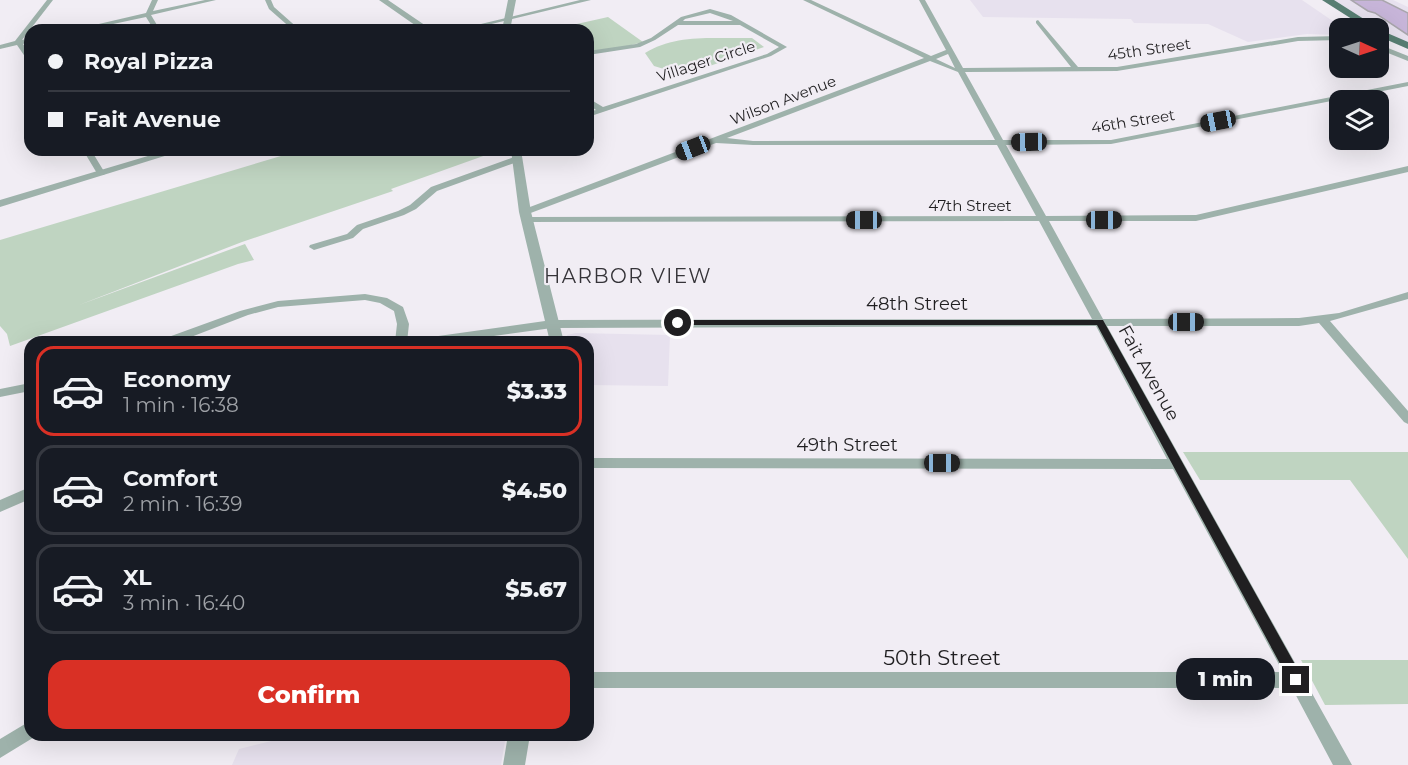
<!DOCTYPE html>
<meta charset="utf-8">
<style>
:root{--surface:#171b24;--page:#242831;--text:#f1f3f6;--muted:#9ea1a6;--line:#363941;--accent:#d93025}
body{margin:0;font-family:Montserrat,sans-serif;background:var(--page);color:var(--text);height:100vh;display:flex;flex-direction:column;font-size:22px;white-space:nowrap}
*{box-sizing:border-box;margin:0}
p{font-size:20px;color:var(--muted)}
.icon{flex:none;width:33px;height:33px;fill:none;stroke:currentColor;stroke-width:2;stroke-linecap:round;stroke-linejoin:round}
.map{position:relative;flex:1;overflow:hidden}
.side{position:absolute;left:24px;top:336px;width:570px;height:405px;display:flex;flex-direction:column;background:var(--surface);border-radius:18px;box-shadow:0 6px 24px #0002}
.side>*{flex:none}
.guide{position:absolute;left:24px;top:24px;width:570px;height:132px;border-radius:18px;box-shadow:0 6px 24px #0002;display:grid;align-content:center;height:132px;padding:0 24px;background:var(--surface)}
.needle{width:39px;rotate:93deg}
.tools{position:absolute;left:1329px;top:18px;display:grid;gap:12px}
.tools a{display:grid;place-items:center;width:60px;height:60px;border-radius:12px;background:var(--surface);box-shadow:0 6px 24px #0002;font-size:30px}
.end{position:absolute;width:27px;height:27px;margin:-14px;border:8px solid #201f21;background:#fff;box-shadow:0 0 0 3px #fff}
.from{border-radius:50%}
.bubble{position:absolute;height:42px;border-radius:18px;background:var(--surface);box-shadow:0 6px 24px #0002;font-size:20px;font-weight:800;line-height:42px;text-align:center}
.car{position:absolute;width:18px;height:36px;margin:-18px -9px;border-radius:8px;box-shadow:0 0 4px 2px #0007;background:linear-gradient(#222 24%,#8ab4d8 0 40%,#222 0 76%,#8ab4d8 0 86%,#222 0)}
.guide b{display:flex;align-items:center;gap:21px;height:57px;font-size:22px}
.guide b+b{border-top:2px solid var(--line)}
.guide i{width:15px;height:15px;background:var(--text)}
ul{padding:10px 0 0;list-style:none}
li{display:flex;align-items:center;gap:18px;height:90px;margin:0 12px 9px;padding:0 12px;border:3px solid var(--line);border-radius:18px}
li div{flex:1}
li b{display:block;font-size:22px}
li em{font-style:normal;font-weight:800}
li.on{border-color:var(--accent)}
li>.icon{width:54px;height:54px;stroke-width:1.5}
.primary-button{display:flex;gap:12px;margin-top:auto;padding:12px 24px}
.primary-button a{flex:1;height:69px;border-radius:18px;background:var(--accent);color:#fff;font-size:24px;font-weight:800;line-height:69px;text-align:center}
.map>svg:first-child{display:block}
</style>
<div class="map">
<svg width="1408" height="765" viewBox="0 0 1408 765">
<rect width="100%" height="100%" fill="#f1edf4"/>
<!-- built -->
<path fill="#e7e1ee" d="M 970,0 L 1302,0 L 1343,28 L 1340,28 L 1339,35 L 1307,34 L 1248,42 L 1208,24 L 1134,23 L 1131,19 L 983,17 Z
M 1333,0 L 1393,0 L 1408,7 L 1408,43 L 1364,21 Z
M 576,333 L 670,335 L 668,386 L 588,385 L 588,342 L 568,342 L 567,335 Z
M 296,735 L 506,735 L 501,765 L 232,765 L 239,749 Z"/>
<!-- green -->
<path fill="#bfd4c1" d="M 608,17 L 643,42 L 620,48 L 588,51 L 588,30 L 550,30 Z
M 752,38 L 764,47 L 684,75 L 654,66 L 645,53 C 676,33 717,39 752,38 Z
M 301,150 L 500,150 L 391,189 L 393,191 L 242,242 L 79,305 L 245,244 L 254,260 L 238,264 L 10,346 L 7,334 L 0,326 L 0,240 Z
M 1183,452 L 1408,452 L 1408,559 L 1350,480 L 1200,480 Z
M 1301,660 L 1408,660 L 1408,704 L 1325,705 Z"/>
<!-- building -->
<path fill="#c7b5d9" stroke="#a9a6ac" stroke-width="1.5" d="M 1351,0 L 1382,0 L 1408,13 L 1408,35 L 1375,13 L 1368,11 Z"/>
<g fill="none" stroke-linecap="round" stroke-linejoin="round">
<!-- minor -->
<path fill="#9eb2ab" fill-rule="evenodd" d="M 47,0 L 53,0 L 22,40 L 30,38 L 30,42 L 23,44 L 30,54 L 30,62 L 28,61 L 17,45 L 0,49 L 0,45 L 15,41 Z
M 152,0 L 158,0 L 153,11 L 205,0 L 216,0 L 151,15 L 160,30 L 154,30 L 146,17 L 85,30 L 73,30 L 146,13 Z
M 265,0 L 271,0 L 274,7 L 300,30 L 293,30 L 269,9 Z
M 580,0 L 591,0 L 467,30 L 456,30 Z
M 803,0 L 811,0 L 931,56 L 946,50 L 919,0 L 925,0 L 963,68 L 1071,67 L 1036,23 L 1036,21 L 1038,20 L 1078,67 L 1117,67 L 1298,37 L 1340,36 L 1340,40 L 1298,41 L 1117,71 L 965,72 L 1003,140 L 1111,140 L 1408,82 L 1408,86 L 1111,144 L 1006,145 L 1046,216 L 1196,215 L 1408,166 L 1408,172 L 1196,221 L 1049,221 L 1103,319 L 1299,318 L 1339,313 L 1408,292 L 1408,299 L 1330,321 L 1408,411 L 1408,424 L 1404,422 L 1319,323 L 1299,326 L 1107,326 L 1352,765 L 1333,765 L 1292,688 L 588,688 L 588,672 L 1283,672 L 1173,469 L 588,468 L 588,458 L 1167,459 L 1096,326 L 552,328 L 451,342 L 418,342 L 424,338 L 552,320 L 1092,319 L 1039,221 L 524,222 L 522,220 L 527,217 L 1036,216 L 997,145 L 753,145 L 716,143 L 528,214 L 522,214 L 522,210 L 924,58 ZM 948,54 L 955,68 L 936,59 ZM 930,61 L 958,72 L 995,140 L 753,141 L 727,138 Z
M 710,9 L 731,15 L 787,47 L 771,56 L 588,117 L 588,112 L 596,110 L 588,104 L 588,98 L 603,107 L 767,54 L 779,47 L 740,25 L 678,25 L 655,40 L 640,47 L 588,55 L 588,51 L 636,44 L 651,38 L 681,17 ZM 710,13 L 733,21 L 683,21 L 685,19 Z
M 1378,44 L 1408,56 L 1408,61 L 1378,49 Z
M 83,150 L 91,150 L 105,173 L 104,175 L 98,175 Z
M 517,156 L 520,157 L 520,161 L 437,191 L 416,209 L 404,215 L 363,229 L 353,238 L 314,250 L 309,247 L 310,245 L 347,234 L 357,225 L 398,211 L 410,205 L 431,187 Z
M 365,294 L 387,298 L 403,307 L 409,324 L 407,342 L 395,342 L 397,324 L 394,311 L 380,303 L 365,300 L 278,307 L 248,315 L 178,342 L 161,342 L 163,339 L 240,311 L 278,301 Z
M 30,383 L 30,391 L 0,397 L 0,389 Z
M 30,487 L 30,499 L 0,512 L 0,500 Z
M 30,721 L 30,735 L 36,736 L 0,758 L 0,739 Z"/>
<!-- tertiary -->
<path fill="#9eb2ab" fill-rule="evenodd" d="M 379,0 L 388,0 L 432,30 L 422,30 Z
M 508,0 L 516,0 L 510,30 L 502,30 Z
M 168,150 L 184,150 L 0,207 L 0,200 Z
M 511,150 L 521,150 L 531,212 L 564,342 L 550,342 L 519,212 Z
M 508,735 L 530,735 L 525,765 L 503,765 Z"/>
<!-- primary -->
<path fill="#587e73" fill-rule="evenodd" d="M 1322,0 L 1334,0 L 1378,28 L 1366,28 Z
M 1378,29 L 1408,42 L 1408,49 L 1378,36 Z"/>
</g>
<!-- route -->
<path fill="#201f21" d="M 678,320 L 1103,320 L 1301,675 L 1303,680 L 1301,684 L 1296,686 L 1291,684 L 1097,325 L 675,325 L 675,321 Z"/>
<g text-anchor="middle" dominant-baseline="central" stroke-width="4.5" stroke-linejoin="round" paint-order="stroke">
<!-- far-street labels -->
<g font-size="15" fill="#201f21" stroke="#f1edf4">
<text transform="translate(1149 49) rotate(-8)">45th Street</text>
<text transform="translate(706 61) rotate(-18)">Villager Circle</text>
<text transform="translate(783 100) rotate(-21)">Wilson Avenue</text>
<text transform="translate(1133 121) rotate(-9)">46th Street</text>
<text x="970" y="205">47th Street</text>
</g>
<!-- street labels -->
<g font-size="18" fill="#201f21" stroke="#f1edf4">
<text x="917" y="304">48th Street</text>
<text transform="translate(1149 373) rotate(61)">Fait Avenue</text>
<text x="847" y="445">49th Street</text>
</g>
<!-- neighbourhood labels -->
<g font-size="20" letter-spacing="1.5" fill="#353338" stroke="#f1edf4">
<text x="628" y="276">HARBOR VIEW</text>
</g>
<!-- near-street labels -->
<g font-size="21" fill="#201f21" stroke="#f1edf4">
<text x="942" y="657">50th Street</text>
</g>
</g>
</svg>
<div class="tools">
<a><svg class="needle" viewBox="-14 -14 28 28"><path d="M0-13l5 13h-10z" fill="#e53935"/><path d="M0 13l5-13h-10z" fill="#9ea1a6"/></svg></a>
<a><svg class="icon" aria-label="layers" viewBox="0 0 24 24"><path d="M12 4l9 5-9 5-9-5zM3 14l9 5 9-5"/></svg></a>
</div>
<i class="end from" style="left:678px;top:323px"></i>
<i class="end" style="left:1296px;top:680px"></i>
<div class="bubble" style="left:1176px;top:658px;width:99px">1 min</div>
<i class="car" style="left:1218px;top:121px;rotate:259deg"></i>
<i class="car" style="left:1029px;top:142px;rotate:269deg"></i>
<i class="car" style="left:693px;top:148px;rotate:249deg"></i>
<i class="car" style="left:864px;top:220px;rotate:270deg"></i>
<i class="car" style="left:1104px;top:220px;rotate:90deg"></i>
<i class="car" style="left:1186px;top:322px;rotate:90deg"></i>
<i class="car" style="left:942px;top:463px;rotate:90deg"></i>
<div class="guide">
<b><i class="from"></i>Royal Pizza</b>
<b><i></i>Fait Avenue</b>
</div>
<section class="side">
<ul>
<li class="on"><svg class="icon" aria-label="car" viewBox="0 0 24 24"><path d="M5 17H2v-5l4-1 3-4h7l3 4 3 1v5h-3M9 17h6M6 11h13"/><circle cx="7" cy="17" r="2"/><circle cx="17" cy="17" r="2"/></svg><div><b>Economy</b><p>1 min · 16:38</p></div><em>$3.33</em></li>
<li><svg class="icon" aria-label="car" viewBox="0 0 24 24"><path d="M5 17H2v-5l4-1 3-4h7l3 4 3 1v5h-3M9 17h6M6 11h13"/><circle cx="7" cy="17" r="2"/><circle cx="17" cy="17" r="2"/></svg><div><b>Comfort</b><p>2 min · 16:39</p></div><em>$4.50</em></li>
<li><svg class="icon" aria-label="car" viewBox="0 0 24 24"><path d="M5 17H2v-5l4-1 3-4h7l3 4 3 1v5h-3M9 17h6M6 11h13"/><circle cx="7" cy="17" r="2"/><circle cx="17" cy="17" r="2"/></svg><div><b>XL</b><p>3 min · 16:40</p></div><em>$5.67</em></li>
</ul>
<div class="primary-button"><a>Confirm</a></div>
</section>
</div>
